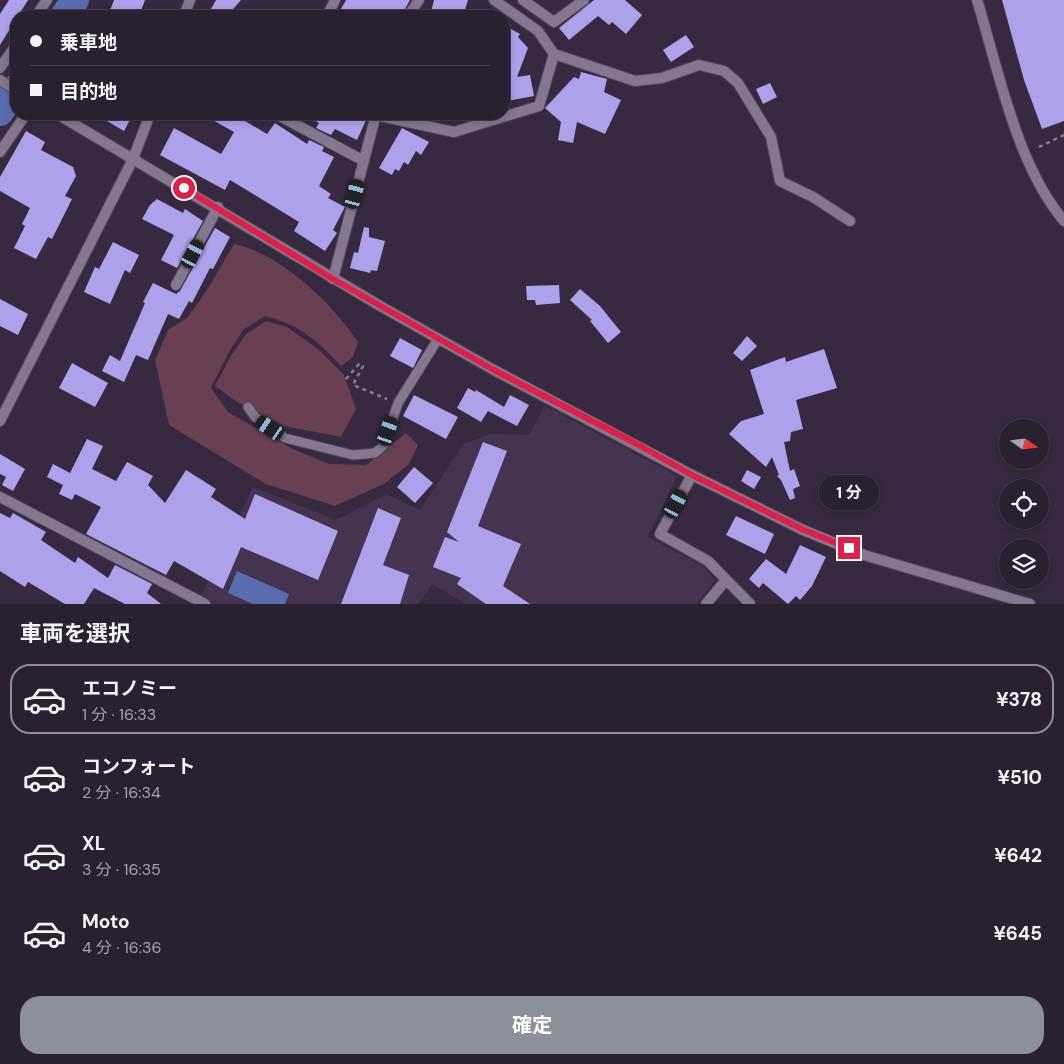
<!DOCTYPE html>
<html lang="ja">
<meta charset="utf-8">
<style>
:root{--surface:#292030;--page:#312838;--text:#f1f3f6;--muted:#a5a3ab;--line:#453e4c;--accent:#8c9099}
body{margin:0;font-family:"DM Sans","Noto Sans JP",sans-serif;background:var(--page);color:var(--text);height:100vh;display:flex;flex-direction:column;font-size:19px;white-space:nowrap}
*{box-sizing:border-box;margin:0}
p{font-size:16px;color:var(--muted)}
.icon{flex:none;width:28px;height:28px;fill:none;stroke:currentColor;stroke-width:2;stroke-linecap:round;stroke-linejoin:round}
.map{position:relative;height:604px;overflow:hidden}
.side{display:flex;flex-direction:column;background:var(--surface);flex:1}
.side>*{flex:none}
.banner{position:absolute;left:10px;top:10px;width:500px;height:110px;border-radius:20px;box-shadow:0 2px 8px #0003,0 0 0 1px var(--line);display:grid;align-content:center;height:110px;padding:0 20px;background:var(--surface)}
.needle{width:32px;rotate:104deg}
.buttons{position:absolute;left:999px;top:419px;display:grid;gap:10px}
.buttons a{display:grid;place-items:center;width:50px;height:50px;border-radius:50%;background:var(--surface);box-shadow:0 2px 8px #0003,0 0 0 1px var(--line);font-size:25px}
.end{position:absolute;width:22px;height:22px;margin:-11px;border:6px solid #e11d48;background:#fff;box-shadow:0 0 0 2px #fff}
.from{border-radius:50%}
.bubble{position:absolute;height:35px;border-radius:18px;background:var(--surface);box-shadow:0 2px 8px #0003,0 0 0 1px var(--line);font-size:16px;font-weight:700;line-height:35px;text-align:center}
.car{position:absolute;width:15px;height:30px;margin:-15px -8px;border-radius:6px;box-shadow:0 0 4px 1px #0007;background:linear-gradient(#222 24%,#8ab4d8 0 40%,#222 0 76%,#8ab4d8 0 86%,#222 0)}
.banner b{display:flex;align-items:center;gap:18px;height:48px;font-size:19px}
.banner b+b{border-top:1px solid var(--line)}
.banner i{width:12px;height:12px;background:var(--text)}
ul{padding:0;list-style:none}
li{display:flex;align-items:center;gap:15px;height:70px;margin:0 10px 8px;padding:0 10px;border:2px solid transparent;border-radius:20px}
li div{flex:1}
li b{display:block;font-size:19px}
li em{font-style:normal;font-weight:700}
li.selected{border-color:var(--accent)}
li>.icon{width:45px;height:45px;stroke-width:1.5}
h2{padding:0 20px;font-size:22px;line-height:60px}
.button{display:flex;gap:10px;margin-top:auto;padding:10px 20px}
.button a{flex:1;height:58px;border-radius:20px;background:var(--accent);color:#fff;font-size:20px;font-weight:700;line-height:58px;text-align:center}
.map>svg:first-child{display:block}
</style>
<div class="map">
<svg width="1064" height="604" viewBox="0 0 1064 604">
<rect width="100%" height="100%" fill="#372a40"/>
<!-- built -->
<path fill="#44344f" d="M 545,406 L 677,476 L 648,537 L 704,567 L 715,581 L 696,604 L 466,604 L 432,584 L 418,604 L 211,604 L 200,598 L 253,487 L 336,520 L 387,494 L 420,510 L 463,444 L 491,434 L 529,435 Z"/>
<!-- green -->
<path fill="#693f53" d="M 234,244 C 280,253 333,304 358,342 L 353,357 L 341,366 C 316,339 301,326 265,316 L 243,330 L 229,352 L 211,388 L 228,412 L 293,449 L 329,464 L 366,465 L 406,433 L 418,445 L 409,464 L 384,484 L 335,506 L 266,484 L 169,425 L 155,360 L 168,330 L 187,318 L 207,290 Z
M 266,321 L 287,327 L 318,349 L 344,375 L 356,409 L 341,437 L 284,426 L 239,403 L 215,386 L 230,357 L 246,334 Z"/>
<!-- water -->
<path fill="#5a6cb0" d="M 237,571 L 289,594 L 285,604 L 253,604 L 228,593 Z"/>
<g fill="none" stroke-linecap="round" stroke-linejoin="round">
<!-- river -->
<path stroke="#5a6cb0" stroke-width="28" d="M 64,16 L 75,0
M 0,112 L 16,88"/>
</g>
<!-- building -->
<path fill="#ada1ec" d="M 9,0 L 28,0 L 0,45 L 0,14 Z
M 114,0 L 145,0 L 139,16 L 108,16 Z
M 216,0 L 241,0 L 227,16 L 207,16 Z
M 346,0 L 410,0 L 401,16 L 337,16 Z
M 434,0 L 468,0 L 463,16 L 430,16 Z
M 594,0 L 625,0 L 642,15 L 626,34 L 612,22 L 609,25 L 598,16 L 569,40 L 559,28 Z
M 1002,0 L 1064,0 L 1064,121 L 1042,129 L 1024,80 Z
M 504,25 L 520,34 L 518,37 L 528,48 L 517,77 L 530,75 L 534,96 L 506,101 L 504,107 Z
M 686,35 L 694,47 L 671,62 L 663,50 Z
M 581,72 L 607,79 L 604,92 L 621,100 L 605,134 L 577,122 L 573,143 L 558,140 L 561,122 L 545,108 L 574,77 L 579,79 Z
M 770,83 L 777,97 L 763,104 L 756,89 Z
M 95,114 L 124,114 L 131,118 L 124,131 Z
M 202,114 L 233,114 L 267,134 L 275,123 L 307,144 L 309,140 L 324,147 L 322,151 L 334,157 L 319,186 L 331,194 L 328,198 L 345,207 L 333,230 L 337,233 L 325,251 L 294,231 L 299,222 L 230,180 L 225,190 L 160,155 L 174,128 L 221,154 L 234,132 Z
M 304,114 L 368,114 L 368,116 L 357,140 L 335,129 L 331,135 L 316,128 L 319,123 Z
M 402,128 L 429,142 L 421,155 L 416,151 L 408,165 L 404,162 L 399,171 L 395,169 L 392,175 L 379,168 Z
M 26,131 L 45,142 L 41,150 L 73,167 L 76,176 L 65,196 L 72,199 L 52,239 L 48,237 L 36,259 L 14,248 L 25,226 L 22,224 L 30,208 L 0,191 L 0,177 Z
M 157,199 L 183,213 L 185,209 L 203,221 L 177,268 L 161,260 L 174,235 L 142,219 L 150,205 Z
M 364,227 L 369,228 L 369,237 L 385,241 L 377,271 L 371,270 L 370,273 L 350,268 L 354,252 L 358,253 Z
M 215,228 L 230,237 L 213,269 L 210,268 L 192,303 L 189,301 L 179,319 L 168,314 L 148,360 L 136,355 L 124,382 L 102,371 L 110,355 L 120,361 L 145,303 L 143,302 L 153,283 L 176,294 L 180,291 Z
M 113,242 L 139,255 L 130,273 L 125,270 L 110,304 L 84,292 L 95,267 L 99,269 Z
M 559,285 L 560,303 L 536,305 L 535,300 L 527,300 L 526,286 Z
M 580,289 L 600,306 L 621,332 L 608,343 L 590,321 L 592,320 L 570,300 Z
M 0,299 L 28,314 L 18,335 L 0,326 Z
M 747,336 L 757,346 L 742,361 L 733,353 Z
M 400,338 L 422,350 L 413,368 L 390,356 Z
M 824,349 L 837,388 L 796,400 L 803,429 L 791,432 L 790,441 L 784,442 L 790,471 L 794,469 L 800,486 L 793,489 L 795,498 L 790,500 L 781,480 L 777,476 L 779,475 L 772,457 L 766,467 L 729,434 L 741,421 L 764,414 L 750,370 L 785,357 L 786,362 Z
M 72,363 L 108,383 L 95,407 L 59,388 Z
M 468,388 L 475,392 L 476,390 L 504,407 L 510,395 L 529,405 L 517,426 L 488,411 L 481,422 L 457,408 Z
M 414,395 L 458,417 L 446,439 L 403,416 Z
M 87,439 L 103,446 L 92,469 L 116,481 L 127,462 L 153,476 L 148,485 L 165,503 L 186,470 L 216,489 L 211,497 L 245,519 L 255,494 L 338,531 L 318,580 L 241,547 L 223,589 L 174,561 L 166,575 L 86,534 L 101,507 L 75,494 L 72,500 L 59,494 L 63,485 L 47,477 L 53,464 L 70,473 Z
M 483,442 L 507,451 L 478,526 L 521,544 L 503,586 L 530,604 L 486,604 L 457,584 L 461,578 L 433,567 L 445,537 L 459,542 L 447,532 Z
M 0,454 L 25,469 L 13,491 L 2,485 L 6,477 L 0,474 Z
M 414,467 L 433,483 L 415,503 L 397,487 Z
M 747,470 L 761,477 L 754,489 L 741,481 Z
M 378,508 L 401,518 L 383,565 L 409,575 L 400,604 L 341,604 Z
M 0,513 L 10,518 L 13,513 L 46,532 L 41,540 L 75,563 L 78,557 L 108,578 L 115,565 L 152,584 L 147,593 L 161,604 L 125,604 L 94,588 L 84,604 L 65,604 L 28,582 L 25,587 L 0,571 Z
M 736,516 L 774,534 L 765,554 L 726,535 Z
M 800,545 L 826,557 L 812,586 L 800,600 L 796,596 L 788,604 L 763,583 L 759,588 L 749,579 L 766,559 L 786,574 Z"/>
<g fill="none" stroke-linecap="round" stroke-linejoin="round">
<defs>
<path id="service" d="M 248,407 L 255,417 L 285,438 L 353,455 L 375,453 L 384,445 L 398,403 L 438,339"/>
<path id="minor" d="M 523,0 L 554,22 L 584,0
M 977,0 C 999,71 1016,164 1064,221
M 36,16 L 47,0
M 327,16 L 335,0
M 408,16 L 419,0
M 554,54 L 635,81 L 662,78 L 699,65 L 724,71 L 738,83 L 771,137 L 780,181 L 813,197 L 850,221
M 0,68 L 16,45
M 276,114 L 364,161
M 375,115 L 454,132 L 539,106 L 554,54 L 538,31 L 494,0
M 0,152 L 26,114
M 333,279 L 376,114
M 176,285 L 218,207
M 692,475 L 660,534 L 708,561 L 750,604
M 0,497 L 205,604
M 706,604 L 726,580"/>
<path id="tertiary" d="M 184,16 L 190,0
M 0,80 L 16,90
M 57,114 L 382,307 L 494,370 L 692,475 L 803,530 L 864,555 L 1030,604
M 0,421 L 133,159 L 150,114"/>
</defs>
<!-- service casing -->
<use href="#service" stroke="#514759" stroke-width="11"/>
<!-- minor casing -->
<use href="#minor" stroke="#514759" stroke-width="12"/>
<!-- tertiary casing -->
<use href="#tertiary" stroke="#514759" stroke-width="12"/>
<!-- path -->
<path stroke="#887e90" stroke-width="2.5" stroke-dasharray="4 4" stroke-linecap="butt" d="M 1039,147 L 1064,135
M 346,379 L 359,364 L 363,366 L 353,385 L 387,399"/>
<!-- service -->
<use href="#service" stroke="#867790" stroke-width="9"/>
<!-- minor -->
<use href="#minor" stroke="#867790" stroke-width="10"/>
<!-- tertiary -->
<use href="#tertiary" stroke="#867790" stroke-width="10"/>
</g>
<g fill="none" stroke-linecap="round" stroke-linejoin="round">
<!-- route -->
<path stroke="#e11d48" stroke-width="6" d="M 184,188 L 333,279 L 494,370 L 635,443 L 692,475 L 804,530 L 849,548"/>
</g>
</svg>
<div class="buttons">
<a><svg class="needle" viewBox="-14 -14 28 28"><path d="M0-13l5 13h-10z" fill="#e53935"/><path d="M0 13l5-13h-10z" fill="#a5a3ab"/></svg></a>
<a><svg class="icon" aria-label="locate" viewBox="0 0 24 24"><circle cx="12" cy="12" r="6"/><path d="M12 2v4M12 18v4M2 12h4M18 12h4"/></svg></a>
<a><svg class="icon" aria-label="layers" viewBox="0 0 24 24"><path d="M12 4l9 5-9 5-9-5zM3 14l9 5 9-5"/></svg></a>
</div>
<i class="end from" style="left:184px;top:188px"></i>
<i class="end" style="left:849px;top:548px"></i>
<div class="bubble" style="left:819px;top:475px;width:60px">1 分</div>
<i class="car" style="left:355px;top:194px;rotate:15deg"></i>
<i class="car" style="left:193px;top:254px;rotate:28deg"></i>
<i class="car" style="left:270px;top:428px;rotate:304deg"></i>
<i class="car" style="left:388px;top:431px;rotate:19deg"></i>
<i class="car" style="left:676px;top:504px;rotate:28deg"></i>
<div class="banner">
<b><i class="from"></i>乗車地</b>
<b><i></i>目的地</b>
</div>
</div>
<section class="side">
<h2>車両を選択</h2>
<ul>
<li class="selected"><svg class="icon" aria-label="car" viewBox="0 0 24 24"><path d="M5 17H2v-5l4-1 3-4h7l3 4 3 1v5h-3M9 17h6M6 11h13"/><circle cx="7" cy="17" r="2"/><circle cx="17" cy="17" r="2"/></svg><div><b>エコノミー</b><p>1 分 · 16:33</p></div><em>¥378</em></li>
<li><svg class="icon" aria-label="car" viewBox="0 0 24 24"><path d="M5 17H2v-5l4-1 3-4h7l3 4 3 1v5h-3M9 17h6M6 11h13"/><circle cx="7" cy="17" r="2"/><circle cx="17" cy="17" r="2"/></svg><div><b>コンフォート</b><p>2 分 · 16:34</p></div><em>¥510</em></li>
<li><svg class="icon" aria-label="car" viewBox="0 0 24 24"><path d="M5 17H2v-5l4-1 3-4h7l3 4 3 1v5h-3M9 17h6M6 11h13"/><circle cx="7" cy="17" r="2"/><circle cx="17" cy="17" r="2"/></svg><div><b>XL</b><p>3 分 · 16:35</p></div><em>¥642</em></li>
<li><svg class="icon" aria-label="car" viewBox="0 0 24 24"><path d="M5 17H2v-5l4-1 3-4h7l3 4 3 1v5h-3M9 17h6M6 11h13"/><circle cx="7" cy="17" r="2"/><circle cx="17" cy="17" r="2"/></svg><div><b>Moto</b><p>4 分 · 16:36</p></div><em>¥645</em></li>
</ul>
<div class="button"><a>確定</a></div>
</section>
